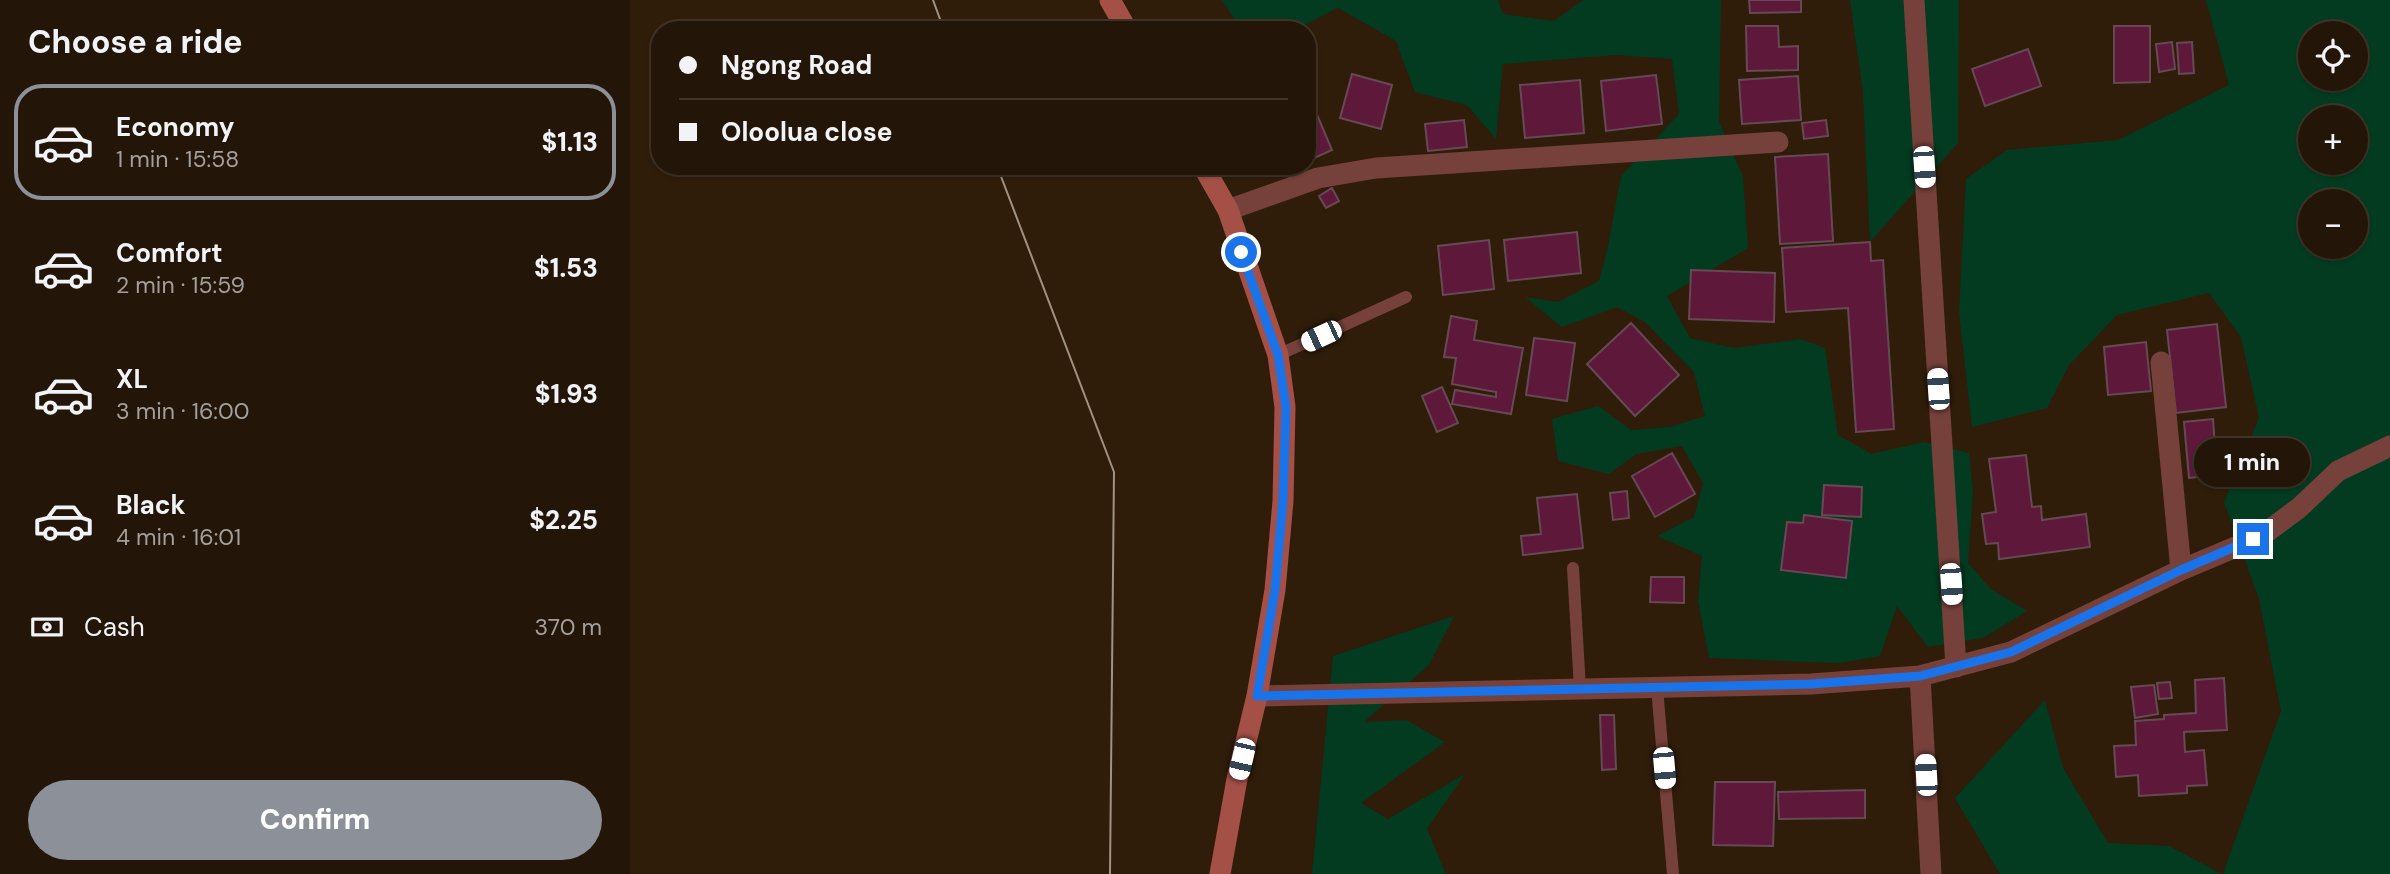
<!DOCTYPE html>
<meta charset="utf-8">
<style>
:root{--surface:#231608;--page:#2f2316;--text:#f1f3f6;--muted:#a39f9c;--line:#403529;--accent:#8c9099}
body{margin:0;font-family:"DM Sans",sans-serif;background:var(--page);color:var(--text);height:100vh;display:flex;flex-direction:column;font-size:26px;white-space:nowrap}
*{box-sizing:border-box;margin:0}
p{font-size:23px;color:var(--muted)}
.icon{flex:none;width:38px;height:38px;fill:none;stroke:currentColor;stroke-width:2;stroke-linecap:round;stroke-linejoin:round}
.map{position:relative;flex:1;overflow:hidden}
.details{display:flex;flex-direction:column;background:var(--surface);width:630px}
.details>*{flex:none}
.guide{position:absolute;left:21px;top:21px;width:665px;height:154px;border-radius:28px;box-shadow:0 2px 5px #0004,0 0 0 2px var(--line);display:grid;align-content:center;height:154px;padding:0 28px;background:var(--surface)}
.tools{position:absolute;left:1668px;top:21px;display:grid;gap:14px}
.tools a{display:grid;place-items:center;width:70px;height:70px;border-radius:50%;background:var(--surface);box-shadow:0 2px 5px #0004,0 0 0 2px var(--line);font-size:35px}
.end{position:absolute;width:32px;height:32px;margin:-16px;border:9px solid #1a73e8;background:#fff;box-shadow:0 0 0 4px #fff}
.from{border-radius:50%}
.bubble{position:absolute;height:49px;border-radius:24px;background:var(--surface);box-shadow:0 2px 5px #0004,0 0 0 2px var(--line);font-size:23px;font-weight:800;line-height:49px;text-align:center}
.car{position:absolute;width:21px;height:42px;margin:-21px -10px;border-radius:9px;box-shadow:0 0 5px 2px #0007;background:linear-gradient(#fff 24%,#345 0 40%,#fff 0 76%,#345 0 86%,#fff 0)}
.guide b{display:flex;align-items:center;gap:24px;height:66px;font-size:26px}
.guide b+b{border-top:2px solid var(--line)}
.guide i{width:18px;height:18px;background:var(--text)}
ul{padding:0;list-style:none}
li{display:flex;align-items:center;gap:21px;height:116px;margin:0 14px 10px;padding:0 14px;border:4px solid transparent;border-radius:28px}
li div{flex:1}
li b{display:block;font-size:26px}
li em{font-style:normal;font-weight:800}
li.selected{border-color:var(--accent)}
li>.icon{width:63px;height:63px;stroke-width:1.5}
h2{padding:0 28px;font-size:32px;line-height:84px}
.pay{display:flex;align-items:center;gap:18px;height:77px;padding:0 28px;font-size:26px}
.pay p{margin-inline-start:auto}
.cta{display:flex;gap:14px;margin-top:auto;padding:14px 28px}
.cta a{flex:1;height:80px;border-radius:42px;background:var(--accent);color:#fff;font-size:28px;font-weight:800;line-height:80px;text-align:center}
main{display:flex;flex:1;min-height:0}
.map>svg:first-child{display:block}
</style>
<main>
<section class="details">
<h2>Choose a ride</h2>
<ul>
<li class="selected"><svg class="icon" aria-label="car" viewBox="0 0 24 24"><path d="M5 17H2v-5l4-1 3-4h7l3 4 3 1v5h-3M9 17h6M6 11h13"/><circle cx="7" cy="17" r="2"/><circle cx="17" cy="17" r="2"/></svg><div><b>Economy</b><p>1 min · 15:58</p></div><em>$1.13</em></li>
<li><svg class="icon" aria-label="car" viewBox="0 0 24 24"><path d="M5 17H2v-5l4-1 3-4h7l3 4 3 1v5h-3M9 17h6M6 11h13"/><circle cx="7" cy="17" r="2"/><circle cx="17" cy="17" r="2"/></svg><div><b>Comfort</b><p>2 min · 15:59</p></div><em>$1.53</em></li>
<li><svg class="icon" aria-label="car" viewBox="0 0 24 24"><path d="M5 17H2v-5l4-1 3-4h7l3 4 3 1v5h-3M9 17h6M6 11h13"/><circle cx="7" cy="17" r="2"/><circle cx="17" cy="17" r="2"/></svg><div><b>XL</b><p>3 min · 16:00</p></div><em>$1.93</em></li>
<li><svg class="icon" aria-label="car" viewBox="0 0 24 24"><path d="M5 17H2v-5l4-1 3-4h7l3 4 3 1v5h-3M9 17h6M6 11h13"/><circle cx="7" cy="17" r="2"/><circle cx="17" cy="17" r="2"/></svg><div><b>Black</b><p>4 min · 16:01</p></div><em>$2.25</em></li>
</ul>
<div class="pay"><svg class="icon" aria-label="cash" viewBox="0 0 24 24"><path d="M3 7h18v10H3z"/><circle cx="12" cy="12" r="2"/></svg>Cash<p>370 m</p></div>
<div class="cta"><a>Confirm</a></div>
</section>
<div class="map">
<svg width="1760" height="874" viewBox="0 0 1760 874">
<rect width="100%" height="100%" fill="#2f1d0a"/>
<!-- green -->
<path fill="#023b20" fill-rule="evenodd" d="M 592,0 L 868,0 L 873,14 L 924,21 L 953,0 L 1091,0 L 1089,121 L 1113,177 L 1118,248 L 1037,296 L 1060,338 L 1104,348 L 1170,339 L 1195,348 L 1208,435 L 1241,454 L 1294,442 L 1339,453 L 1343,491 L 1338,563 L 1361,589 L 1397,611 L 1353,638 L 1298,647 L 1267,606 L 1250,656 L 1209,663 L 1079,658 L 1068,601 L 1072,556 L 1027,536 L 1064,517 L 1073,483 L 1052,446 L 1006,454 L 979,474 L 928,461 L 922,419 L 968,406 L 1001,430 L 1040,427 L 1075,416 L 1064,372 L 1015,322 L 987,307 L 932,327 L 895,297 L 928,302 L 969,281 L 978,246 L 991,176 L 1049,114 L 1042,59 L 986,55 L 873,64 L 866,139 L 837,105 L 785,92 L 766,41 L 708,8 L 665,30 L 611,30 Z
M 1220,0 L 1329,0 L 1328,143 L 1240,242 L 1233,92 Z
M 1576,0 L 1760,0 L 1760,874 L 1593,874 L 1651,711 L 1629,599 L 1594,502 L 1629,418 L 1611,337 L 1579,293 L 1487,315 L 1439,365 L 1417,408 L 1342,427 L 1329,312 L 1336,179 L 1377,150 L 1488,140 L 1599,85 ZM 1680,33 L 1726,33 L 1726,79 L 1680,79 ZM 1680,117 L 1726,117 L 1726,163 L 1680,163 ZM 1680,201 L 1726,201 L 1726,247 L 1680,247 Z
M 824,616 L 799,665 L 734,722 L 776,720 L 815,742 L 731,803 L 758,819 L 835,774 L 797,829 L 816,874 L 682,874 L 703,656 Z
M 1415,700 L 1433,768 L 1478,843 L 1539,846 L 1592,874 L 1370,874 L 1325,798 Z"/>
<!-- building -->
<path fill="#5e1839" stroke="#664954" stroke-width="2" d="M 1119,0 L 1171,0 L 1171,12 L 1120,13 Z
M 1116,26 L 1148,26 L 1149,47 L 1168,46 L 1168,70 L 1117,71 Z
M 1484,26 L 1520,26 L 1520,82 L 1484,83 Z
M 1542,42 L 1545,69 L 1529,72 L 1526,44 Z
M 1562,42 L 1564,73 L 1549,74 L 1547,43 Z
M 1398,49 L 1411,86 L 1355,106 L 1342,69 Z
M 722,74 L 762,85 L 751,129 L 710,118 Z
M 1026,75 L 1032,124 L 976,131 L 971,81 Z
M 1168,76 L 1171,120 L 1112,124 L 1109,80 Z
M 950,80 L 954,133 L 895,138 L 890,85 Z
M 677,91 L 702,150 L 680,160 L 677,154 Z
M 834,120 L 837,147 L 798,151 L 795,124 Z
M 1196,120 L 1198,136 L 1174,139 L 1172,123 Z
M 1198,154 L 1203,241 L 1150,244 L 1145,157 Z
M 702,188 L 709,201 L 696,208 L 689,196 Z
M 947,232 L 951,273 L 878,281 L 874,240 Z
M 859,240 L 864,289 L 813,295 L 808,246 Z
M 1240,242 L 1241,261 L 1253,260 L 1264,429 L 1226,432 L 1218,308 L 1156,312 L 1152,248 Z
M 1061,270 L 1145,273 L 1144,322 L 1059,319 Z
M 821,316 L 847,321 L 844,340 L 893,348 L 881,414 L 822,404 L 825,390 L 866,397 L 866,392 L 822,384 L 826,358 L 814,357 Z
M 1001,323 L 1049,375 L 1005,416 L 957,364 Z
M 1587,324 L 1596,407 L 1546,413 L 1537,330 Z
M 904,338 L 945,343 L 937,401 L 896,395 Z
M 1516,342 L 1521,391 L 1478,395 L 1474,347 Z
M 812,387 L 828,423 L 807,432 L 792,396 Z
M 1583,419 L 1587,475 L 1559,478 L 1554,422 Z
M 1042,453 L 1065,494 L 1025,517 L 1002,476 Z
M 1396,455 L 1402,507 L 1411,506 L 1412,520 L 1456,514 L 1460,547 L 1369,559 L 1368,543 L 1356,544 L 1352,514 L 1366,512 L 1359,459 Z
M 1194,485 L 1232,487 L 1231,517 L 1192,515 Z
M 997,491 L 999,518 L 983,520 L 980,493 Z
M 947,494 L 953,548 L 893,555 L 891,536 L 911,534 L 907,498 Z
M 1174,515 L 1222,521 L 1216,578 L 1151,570 L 1157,522 L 1173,523 Z
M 1021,577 L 1054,577 L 1054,603 L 1020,602 Z
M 1594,678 L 1597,730 L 1554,732 L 1555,752 L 1574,750 L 1577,785 L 1557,786 L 1557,793 L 1509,796 L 1508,775 L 1486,777 L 1484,746 L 1506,745 L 1505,721 L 1534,719 L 1534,715 L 1566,713 L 1565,680 Z
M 1540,682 L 1542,698 L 1529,699 L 1527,683 Z
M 1524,685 L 1528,714 L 1505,718 L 1501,687 Z
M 970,715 L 984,715 L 986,769 L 972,770 Z
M 1085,782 L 1145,782 L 1143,846 L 1083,845 Z
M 1235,790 L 1235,818 L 1149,819 L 1148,792 Z"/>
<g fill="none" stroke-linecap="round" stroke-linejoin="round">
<!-- service -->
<path stroke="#76413b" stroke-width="12" d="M 648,355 L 776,297
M 943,568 L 950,689
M 1027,688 L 1043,874"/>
<!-- minor -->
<path stroke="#76413b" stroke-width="21" d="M 1284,0 L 1326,667
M 598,210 L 688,178 L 746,168 L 1148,142
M 1531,362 L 1551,570
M 1290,676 L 1301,874
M 627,696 L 1181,684 L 1290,676 L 1381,652 L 1551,570 L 1608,546 L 1638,531 L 1669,508 L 1708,471 L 1760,446"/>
<!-- secondary -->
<path stroke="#a55047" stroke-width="21" d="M 480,0 L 497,30
M 573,166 L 598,210 L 648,355 L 655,407 L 653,501 L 645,590 L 627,696 L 607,779 L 590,874"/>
<!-- tram -->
<path stroke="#a09283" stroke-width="2" d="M 303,0 L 314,30
M 367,166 L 484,472 L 480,874"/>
</g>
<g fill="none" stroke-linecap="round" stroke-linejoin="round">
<!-- route -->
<path stroke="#1a73e8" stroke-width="9" d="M 611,252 L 648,355 L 656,407 L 653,501 L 645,590 L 627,696 L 1181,684 L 1290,676 L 1381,652 L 1551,570 L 1623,539"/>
</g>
</svg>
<div class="tools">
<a><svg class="icon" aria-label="locate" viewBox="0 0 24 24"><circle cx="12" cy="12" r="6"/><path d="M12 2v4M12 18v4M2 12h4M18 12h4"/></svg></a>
<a>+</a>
<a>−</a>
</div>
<i class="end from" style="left:611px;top:252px"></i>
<i class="end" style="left:1623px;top:539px"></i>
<div class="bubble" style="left:1564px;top:438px;width:116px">1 min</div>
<i class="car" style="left:1294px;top:167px;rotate:176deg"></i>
<i class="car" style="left:691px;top:336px;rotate:245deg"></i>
<i class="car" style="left:1308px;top:389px;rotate:356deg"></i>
<i class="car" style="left:1321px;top:584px;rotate:176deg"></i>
<i class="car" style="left:612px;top:759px;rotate:193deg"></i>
<i class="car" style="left:1034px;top:768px;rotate:175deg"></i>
<i class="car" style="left:1296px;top:775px;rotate:357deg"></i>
<div class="guide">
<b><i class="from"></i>Ngong Road</b>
<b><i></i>Oloolua close</b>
</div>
</div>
</main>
